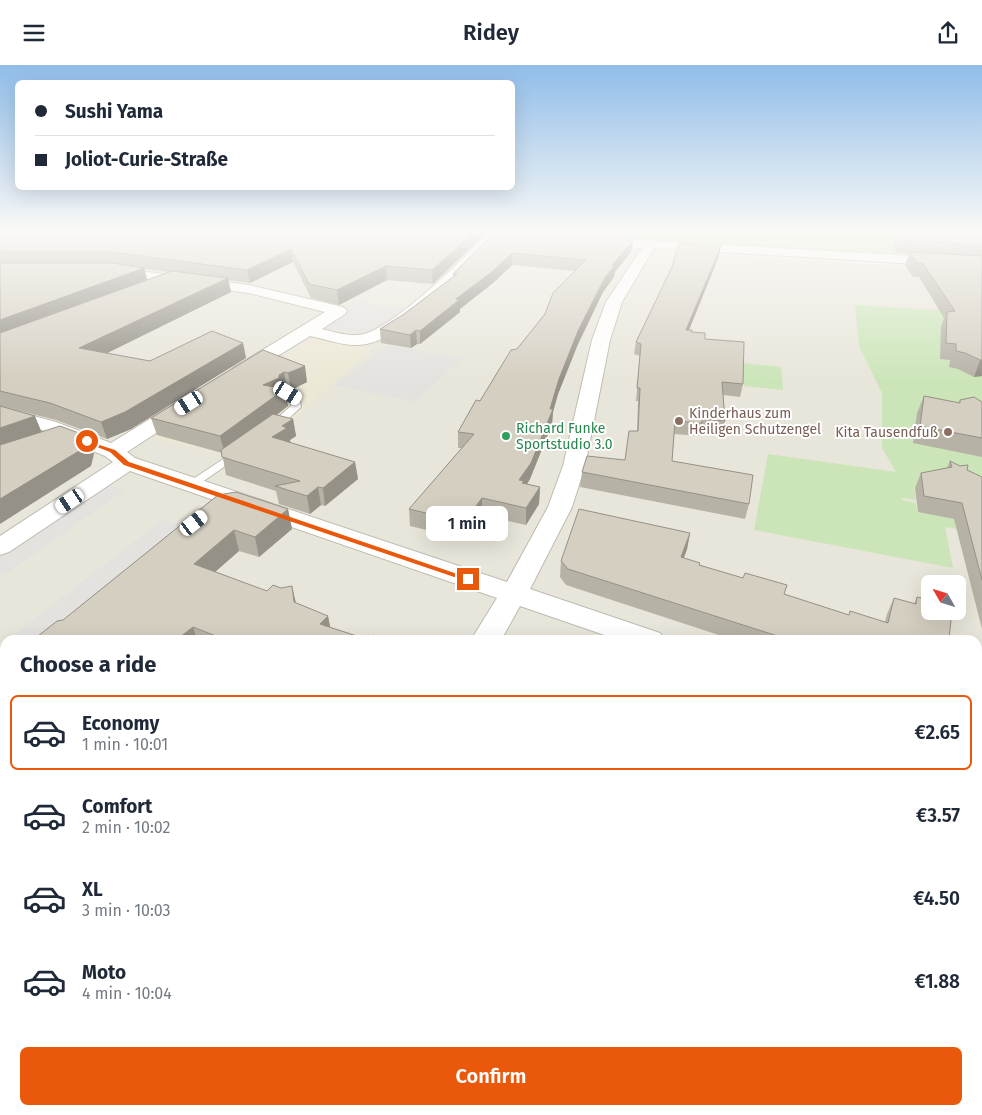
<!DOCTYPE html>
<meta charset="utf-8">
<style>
:root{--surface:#fff;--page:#f2f2f3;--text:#1f2937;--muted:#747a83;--line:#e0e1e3;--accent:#ea580c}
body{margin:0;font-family:"Fira Sans",sans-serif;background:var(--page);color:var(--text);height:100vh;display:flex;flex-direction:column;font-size:19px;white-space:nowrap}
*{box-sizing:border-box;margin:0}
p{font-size:16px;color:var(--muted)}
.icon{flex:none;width:28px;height:28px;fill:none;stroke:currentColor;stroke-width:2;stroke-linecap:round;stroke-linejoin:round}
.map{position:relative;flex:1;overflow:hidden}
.sheet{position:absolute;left:0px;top:570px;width:982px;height:480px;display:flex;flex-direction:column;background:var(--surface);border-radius:15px 15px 0 0;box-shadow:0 5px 20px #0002}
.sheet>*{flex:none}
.guide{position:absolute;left:15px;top:15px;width:500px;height:110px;border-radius:8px;box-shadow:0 5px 20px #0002;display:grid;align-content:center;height:110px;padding:0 20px;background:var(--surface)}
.needle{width:32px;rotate:309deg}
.buttons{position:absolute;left:921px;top:510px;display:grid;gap:10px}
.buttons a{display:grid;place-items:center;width:45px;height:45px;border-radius:8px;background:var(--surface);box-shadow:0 5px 20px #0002;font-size:25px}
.end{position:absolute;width:22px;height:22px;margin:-11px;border:6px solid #ea580c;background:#fff;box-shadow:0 0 0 2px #fff}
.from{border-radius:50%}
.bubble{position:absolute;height:35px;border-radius:8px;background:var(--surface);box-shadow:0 5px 20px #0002;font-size:16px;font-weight:600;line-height:35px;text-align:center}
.car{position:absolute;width:15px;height:30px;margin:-15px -8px;border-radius:6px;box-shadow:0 0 4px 1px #0007;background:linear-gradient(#fff 24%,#345 0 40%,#fff 0 76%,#345 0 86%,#fff 0)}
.guide b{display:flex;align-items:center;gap:18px;height:48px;font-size:19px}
.guide b+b{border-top:1px solid var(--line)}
.guide i{width:12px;height:12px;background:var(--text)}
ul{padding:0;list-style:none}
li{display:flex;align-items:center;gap:15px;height:75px;margin:0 10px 8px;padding:0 10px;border:2px solid transparent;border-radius:8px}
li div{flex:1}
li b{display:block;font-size:19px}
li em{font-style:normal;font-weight:600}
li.current{border-color:var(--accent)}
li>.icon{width:45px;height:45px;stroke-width:1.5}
h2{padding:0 20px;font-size:22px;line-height:60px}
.button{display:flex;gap:10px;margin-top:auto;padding:10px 20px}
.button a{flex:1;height:58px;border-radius:8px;background:var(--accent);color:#fff;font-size:20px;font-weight:600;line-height:58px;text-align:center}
header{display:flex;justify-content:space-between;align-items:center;height:65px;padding:0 20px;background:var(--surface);font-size:22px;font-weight:600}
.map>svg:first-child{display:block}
</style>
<header><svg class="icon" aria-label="menu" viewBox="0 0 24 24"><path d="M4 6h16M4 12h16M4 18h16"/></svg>Ridey<svg class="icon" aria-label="share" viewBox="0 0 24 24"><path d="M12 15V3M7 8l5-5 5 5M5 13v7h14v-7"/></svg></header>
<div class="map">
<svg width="982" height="1050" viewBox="0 0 982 1050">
<rect width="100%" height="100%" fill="#f4f2eb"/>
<!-- residential -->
<path fill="#e8e5da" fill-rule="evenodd" d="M 0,169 L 495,169 L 679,187 L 904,201 L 888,177 L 980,181 L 982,174 L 982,1050 L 0,1050 ZM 930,519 L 958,519 L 958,546 L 930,546 ZM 5,575 L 978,575 L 978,1045 L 5,1045 Z"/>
<!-- education -->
<path fill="#ece8d6" d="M 313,273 L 371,284 L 280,366 L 241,394 L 154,373 Z
M 274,1045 L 635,1045 L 633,1050 L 283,1050 Z"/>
<!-- green -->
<path fill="#cbe5b8" d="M 982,169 L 981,181 L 889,177 L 897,189 L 678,178 L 565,170 Z
M 855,240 L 982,248 L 982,435 L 920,422 L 914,423 L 916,435 L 901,433 L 902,435 L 916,438 L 917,446 L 982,459 L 982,468 L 945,462 L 953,503 L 754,465 L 768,389 L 896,407 L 882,383 L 882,328 L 859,281 Z
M 743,298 L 781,302 L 783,325 L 744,321 Z"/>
<!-- parking -->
<path fill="#e3e2df" d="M 356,236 L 412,245 L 374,272 L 315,261 Z
M 388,280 L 462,294 L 414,337 L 335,320 Z
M 105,420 L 125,425 L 0,513 L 0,491 Z
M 162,455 L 184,461 L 43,575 L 7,575 Z"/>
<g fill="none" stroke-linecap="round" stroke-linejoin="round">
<defs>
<path id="lane" d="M 288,325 L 299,332 L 301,342 L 275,366 L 267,366 L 266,364 L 267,362 L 291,341 L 291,335 L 283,328 Z
M 237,385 L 242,388 L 241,390 L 195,422 L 187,422 L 185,420 L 187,418 Z"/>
<path id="street" d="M 488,169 L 501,169 C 492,181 480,191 469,202 C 442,229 399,277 359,280 C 342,281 326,274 310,271 L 245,311 L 239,313 L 233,311 L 230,307 L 233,303 L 325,247 L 249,228 L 109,210 L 104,209 L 102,206 L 104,203 L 109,202 L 249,220 L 339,241 L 345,243 L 347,246 L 345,249 L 322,264 C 333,267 347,271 359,270 C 392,266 463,193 488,169 Z
M 594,172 L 982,195 L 982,203 L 654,183 L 622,237 L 610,275 L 585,401 L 572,442 L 530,524 L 660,568 L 665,575 L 619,575 L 520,541 L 501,575 L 471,575 L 497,533 L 130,406 L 9,487 L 0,490 L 0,471 L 113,397 L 105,391 L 42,365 L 0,354 L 0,342 L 56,357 L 111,378 L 179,336 L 186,334 L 193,336 L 196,340 L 193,344 L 127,387 L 135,393 L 507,517 L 548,442 L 563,401 L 592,275 L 606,237 L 642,183 L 589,179 L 588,176 L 589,173 Z
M 978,671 L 982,673 L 982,701 L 978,699 Z
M 169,1045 L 220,1045 L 218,1050 L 167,1050 Z"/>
</defs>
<!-- lane casing -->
<use href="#lane" stroke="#bfbbae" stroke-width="2"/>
<!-- street casing -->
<use href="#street" stroke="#bfbbae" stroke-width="2"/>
<!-- lane -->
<use href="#lane" fill="#fff" fill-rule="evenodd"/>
<!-- street -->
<use href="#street" fill="#fff" fill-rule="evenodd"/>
</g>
<!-- wall -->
<path fill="#b7b2a6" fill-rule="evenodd" d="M 0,169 L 205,173 L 485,169 L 433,219 L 387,215 L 339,240 L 311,233 L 293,197 L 250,218 L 228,215 L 231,227 L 107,288 L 150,296 L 243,278 L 246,293 L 131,364 L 107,374 L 56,355 L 0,341 ZM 144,204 L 169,207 L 147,215 Z
M 493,169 L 606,172 L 633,176 L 631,187 L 615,207 L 614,212 L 603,227 L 578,279 L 558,329 L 553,347 L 552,359 L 530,414 L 527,419 L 540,422 L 539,439 L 526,460 L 482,450 L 465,474 L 410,461 L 409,444 L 462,383 L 458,383 L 458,367 L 517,284 L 545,249 L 575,206 L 512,200 L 493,218 L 460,244 L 460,247 L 420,279 L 417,279 L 411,283 L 381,278 L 380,264 L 404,249 L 453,212 L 453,209 Z
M 896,169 L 955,169 L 982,171 L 982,311 L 974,312 L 958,304 L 949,302 L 950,295 L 940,294 L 941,262 L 944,253 L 919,212 L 913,212 L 905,200 L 909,189 L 897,188 L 892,181 Z
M 719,191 L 689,265 L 692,267 L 705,274 L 743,319 L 740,332 L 723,330 L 725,356 L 722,369 L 700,368 L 699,371 L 674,369 L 672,396 L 749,439 L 745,454 L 580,422 L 582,407 L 625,395 L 637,366 L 638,336 L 636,336 L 640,291 L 634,289 L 636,277 Z
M 263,285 L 307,317 L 291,325 L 287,323 L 285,325 L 288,341 L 277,350 L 293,354 L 296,371 L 290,375 L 290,378 L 355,397 L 358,414 L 325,441 L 321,440 L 310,449 L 279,439 L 276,426 L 226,410 L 222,388 L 157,370 L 151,353 Z
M 924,331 L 959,338 L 960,335 L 982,337 L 982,392 L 913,378 L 917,348 Z
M 950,396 L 982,412 L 982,564 L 954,454 L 918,447 L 915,423 L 921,408 L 947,403 Z
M 218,430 L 288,444 L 292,464 L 259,492 L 239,486 L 215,507 L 328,551 L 330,562 L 369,575 L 389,575 L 33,575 L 63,555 Z
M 690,468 L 687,484 L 684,493 L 700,500 L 784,530 L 849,550 L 885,557 L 887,549 L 894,533 L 914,539 L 917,532 L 949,573 L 953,575 L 734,575 L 566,520 L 560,512 L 561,496 Z
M 978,584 L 982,585 L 982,656 L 978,654 Z
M 5,598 L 5,750 L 0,748 L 0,602 Z
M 978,728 L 982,730 L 982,817 L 978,815 Z
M 5,775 L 5,860 L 0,865 L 0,780 Z
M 982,1013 L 982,1050 L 970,1050 L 970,1045 L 978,1045 L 978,1017 Z
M 690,1045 L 711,1045 L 722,1050 L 689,1050 Z
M 748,1045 L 749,1045 L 748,1050 L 745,1050 Z"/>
<!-- shaded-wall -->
<path fill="#959187" d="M 472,169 L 485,169 L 433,219 L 432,205 Z
M 633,176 L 631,187 L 615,207 L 614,212 L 603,227 L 578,279 L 558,329 L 553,347 L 552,359 L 530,414 L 524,424 L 519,415 L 550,344 L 559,314 L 578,266 L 612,200 Z
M 721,181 L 719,191 L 684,277 L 686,265 Z
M 291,184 L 293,197 L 250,218 L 247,205 Z
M 512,188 L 512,200 L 493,218 L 460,244 L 460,247 L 420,279 L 420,266 L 456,234 Z
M 386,201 L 387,215 L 339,240 L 337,225 Z
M 144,203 L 148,217 L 0,272 L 0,255 Z
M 228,213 L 231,227 L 85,299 L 79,283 Z
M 416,265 L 417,279 L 411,283 L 410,270 Z
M 243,278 L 246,293 L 131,364 L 107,374 L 101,357 Z
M 980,295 L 982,295 L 982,311 L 974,312 Z
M 305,301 L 307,317 L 291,325 L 288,308 Z
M 284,307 L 287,323 L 285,325 L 288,341 L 225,389 L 220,371 L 263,320 Z
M 35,351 L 42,368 L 0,383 L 0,363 Z
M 293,354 L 296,371 L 290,375 L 291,380 L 272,372 L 282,361 Z
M 87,371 L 94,389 L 91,401 L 0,459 L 0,434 Z
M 355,397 L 358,414 L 325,441 L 323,423 Z
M 318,422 L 321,440 L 310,449 L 307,431 Z
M 540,422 L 539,439 L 526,460 L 526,443 Z
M 482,433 L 482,450 L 465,474 L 464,457 Z
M 288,444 L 292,464 L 259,492 L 255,472 Z
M 234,465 L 239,486 L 200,520 L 194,499 Z
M 690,468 L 687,484 L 678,508 L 681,492 Z
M 292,521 L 297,542 L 294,537 Z
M 328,551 L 332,572 L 320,559 Z
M 193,562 L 197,575 L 176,575 Z
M 0,830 L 5,836 L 5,860 L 0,865 Z
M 143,1045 L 161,1045 L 158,1050 L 140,1050 Z"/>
<!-- building -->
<path fill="#d5cfc1" stroke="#959187" d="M 0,169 L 152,169 L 205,173 L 212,169 L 472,169 L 432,205 L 386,201 L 337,225 L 309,219 L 291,184 L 247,205 L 112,187 L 0,187 Z
M 493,169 L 580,169 L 606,171 L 605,172 L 633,176 L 612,200 L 615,200 L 604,214 L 578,266 L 559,314 L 550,344 L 553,344 L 531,398 L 519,415 L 524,416 L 522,418 L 540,422 L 526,443 L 482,433 L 464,457 L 409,444 L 474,369 L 458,367 L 476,335 L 480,336 L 511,285 L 517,284 L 545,249 L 553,228 L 586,195 L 512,188 L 493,206 L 456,234 L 459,235 L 420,266 L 416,265 L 410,270 L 380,264 L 404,249 L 457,209 L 453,209 Z
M 897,169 L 955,169 L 982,171 L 982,180 L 901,175 Z
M 679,178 L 721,181 L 686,265 L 692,265 L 691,267 L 705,268 L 705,274 L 744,277 L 743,319 L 722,317 L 725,356 L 702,354 L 702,358 L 675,356 L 672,396 L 753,410 L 749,439 L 582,407 L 587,391 L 625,395 L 629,366 L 638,366 L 640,323 L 637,323 L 641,279 L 636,277 L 672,202 Z
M 909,187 L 982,191 L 982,295 L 980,295 L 965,288 L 956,286 L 956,279 L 946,278 L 947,247 L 955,246 L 923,199 L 917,198 Z
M 0,198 L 112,198 L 144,203 L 0,255 Z
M 172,206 L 228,213 L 79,283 L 150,296 L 212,266 L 243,278 L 125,347 L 101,357 L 50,338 L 0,326 L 0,268 Z
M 263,285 L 305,301 L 288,308 L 284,307 L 279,310 L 279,313 L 263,320 L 285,324 L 220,371 L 151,353 Z
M 924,331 L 960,338 L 960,335 L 974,332 L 982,337 L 982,373 L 920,361 Z
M 0,341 L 35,351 L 0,363 Z
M 273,349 L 293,354 L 282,361 L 287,363 L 272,372 L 355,397 L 323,423 L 318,422 L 307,431 L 275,421 L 300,416 L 222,392 L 221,385 Z
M 60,361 L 87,371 L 84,383 L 0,434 L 0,380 Z
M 950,396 L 960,401 L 968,400 L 967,405 L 982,412 L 982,515 L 962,438 L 924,431 L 921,408 L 952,402 Z
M 236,427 L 288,444 L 255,472 L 234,465 L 194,499 L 267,526 L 273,520 L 281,523 L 292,521 L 294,537 L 328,551 L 320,559 L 369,575 L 373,570 L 389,575 L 248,575 L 246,574 L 245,575 L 226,575 L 193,562 L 176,575 L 33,575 L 57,556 L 63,555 L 218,430 Z
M 579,444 L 690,468 L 681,492 L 700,498 L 699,500 L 743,513 L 745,508 L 787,520 L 784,529 L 849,550 L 850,546 L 888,558 L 894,533 L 916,539 L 917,532 L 930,535 L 930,546 L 952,546 L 949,573 L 953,575 L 790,575 L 568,504 L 561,496 Z
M 978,584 L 982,585 L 982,636 L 978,635 Z
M 5,598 L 5,666 L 4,667 L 5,668 L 5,735 L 0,733 L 0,602 Z
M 978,728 L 982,730 L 982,796 L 978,794 Z
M 5,775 L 5,829 L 4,831 L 0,829 L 0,780 Z
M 25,1045 L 143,1045 L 140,1050 L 22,1050 Z
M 419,1045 L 547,1045 L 545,1050 L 417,1050 Z
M 693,1045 L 711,1045 L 722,1050 L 691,1050 Z
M 749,1045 L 755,1045 L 766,1050 L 748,1050 Z"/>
<!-- sky -->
<linearGradient id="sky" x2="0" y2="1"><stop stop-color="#90bde9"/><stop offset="0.53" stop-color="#faf9f6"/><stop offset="1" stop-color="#faf9f6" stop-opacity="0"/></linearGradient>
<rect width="982" height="316" fill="url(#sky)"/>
<!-- route -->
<path fill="#ea580c" d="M 84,375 L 115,385 L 129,397 L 472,514 L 466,516 L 124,400 L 110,387 L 84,377 Z"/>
<!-- markers -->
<g fill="#8d6e63" stroke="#fff" stroke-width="2">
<circle cx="679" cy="356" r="5"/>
<circle cx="948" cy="367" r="5"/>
</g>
<circle fill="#2e9e5b" stroke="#fff" stroke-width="2" cx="506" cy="371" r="5"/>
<g text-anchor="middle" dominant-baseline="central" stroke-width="4" stroke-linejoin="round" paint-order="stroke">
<!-- far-education labels -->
<g font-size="14" fill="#785e54" stroke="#fff" text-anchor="start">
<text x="689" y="348">Kinderhaus zum<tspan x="689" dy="16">Heiligen Schutzengel</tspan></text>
<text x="938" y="367" text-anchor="end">Kita Tausendfuß</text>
</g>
<!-- far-leisure labels -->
<g font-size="14" fill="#27864d" stroke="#fff" text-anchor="start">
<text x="516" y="363">Richard Funke<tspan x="516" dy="16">Sportstudio 3.0</tspan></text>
</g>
</g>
</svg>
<div class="buttons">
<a><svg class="needle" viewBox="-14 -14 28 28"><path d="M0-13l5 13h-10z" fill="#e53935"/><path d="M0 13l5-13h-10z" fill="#747a83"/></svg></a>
</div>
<i class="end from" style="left:87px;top:376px"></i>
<i class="end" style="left:468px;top:514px"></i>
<div class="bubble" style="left:426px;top:441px;width:82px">1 min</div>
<i class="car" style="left:288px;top:328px;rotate:121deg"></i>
<i class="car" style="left:189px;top:338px;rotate:238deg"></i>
<i class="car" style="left:70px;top:436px;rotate:236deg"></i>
<i class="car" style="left:194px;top:458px;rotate:52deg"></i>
<div class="guide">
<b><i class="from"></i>Sushi Yama</b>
<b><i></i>Joliot-Curie-Straße</b>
</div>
<section class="sheet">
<h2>Choose a ride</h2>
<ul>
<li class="current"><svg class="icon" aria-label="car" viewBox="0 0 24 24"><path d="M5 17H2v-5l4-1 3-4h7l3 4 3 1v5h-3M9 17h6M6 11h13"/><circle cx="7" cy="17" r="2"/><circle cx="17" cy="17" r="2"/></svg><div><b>Economy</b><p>1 min · 10:01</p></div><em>€2.65</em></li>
<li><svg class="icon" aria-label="car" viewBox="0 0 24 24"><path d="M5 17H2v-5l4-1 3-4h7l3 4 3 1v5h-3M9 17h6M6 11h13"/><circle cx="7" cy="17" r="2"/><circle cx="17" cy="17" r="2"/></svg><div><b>Comfort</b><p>2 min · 10:02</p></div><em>€3.57</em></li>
<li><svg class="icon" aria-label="car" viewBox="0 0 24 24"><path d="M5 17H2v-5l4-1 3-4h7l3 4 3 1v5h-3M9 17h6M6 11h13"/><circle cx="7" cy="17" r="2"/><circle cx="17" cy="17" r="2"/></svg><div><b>XL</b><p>3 min · 10:03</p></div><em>€4.50</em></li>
<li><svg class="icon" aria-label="car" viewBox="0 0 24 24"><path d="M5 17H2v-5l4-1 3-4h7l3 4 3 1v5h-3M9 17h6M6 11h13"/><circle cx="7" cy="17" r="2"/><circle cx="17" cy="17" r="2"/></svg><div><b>Moto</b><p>4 min · 10:04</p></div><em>€1.88</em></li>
</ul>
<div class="button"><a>Confirm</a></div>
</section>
</div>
